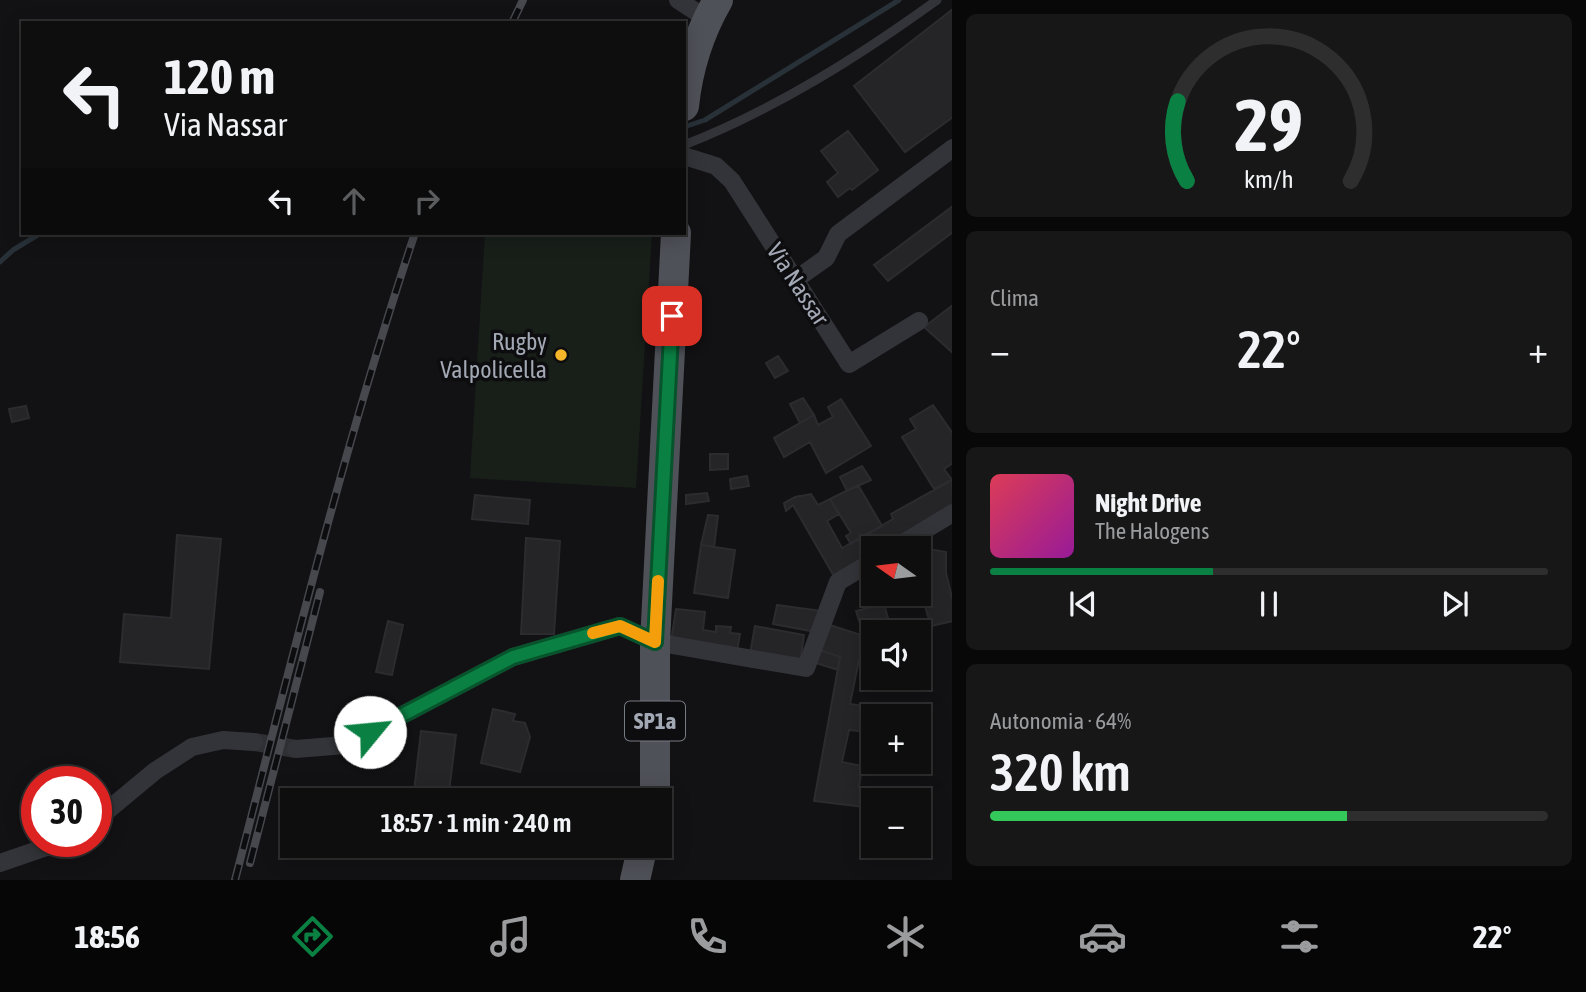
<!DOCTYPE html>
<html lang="it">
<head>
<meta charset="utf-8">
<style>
	body { margin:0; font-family:"Asap Condensed",sans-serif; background:#171718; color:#f1f3f6; height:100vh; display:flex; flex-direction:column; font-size:26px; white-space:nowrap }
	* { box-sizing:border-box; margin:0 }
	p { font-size:23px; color:#9b9c9e }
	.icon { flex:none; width:38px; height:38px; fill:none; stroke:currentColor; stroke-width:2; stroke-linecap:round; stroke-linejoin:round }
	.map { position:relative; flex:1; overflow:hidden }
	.panel { display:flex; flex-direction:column; gap:14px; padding:14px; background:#080808; width:634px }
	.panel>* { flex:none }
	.top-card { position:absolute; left:21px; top:21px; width:665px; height:214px; border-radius:0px; box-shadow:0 4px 18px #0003,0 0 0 2px #2e2e2f; background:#0e0e0f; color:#f1f3f6; overflow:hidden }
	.needle { width:46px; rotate:284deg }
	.buttons { position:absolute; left:861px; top:536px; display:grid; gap:14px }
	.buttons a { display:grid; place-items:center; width:70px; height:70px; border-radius:0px; background:#0e0e0f; box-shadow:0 4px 18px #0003,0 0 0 2px #2e2e2f; font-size:35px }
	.speed { position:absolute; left:21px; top:766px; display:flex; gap:14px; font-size:35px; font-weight:700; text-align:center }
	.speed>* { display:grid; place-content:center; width:91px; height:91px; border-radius:50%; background:#0e0e0f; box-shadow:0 4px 18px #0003,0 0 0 2px #2e2e2f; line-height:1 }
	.speed .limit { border:10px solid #d22; background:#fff; color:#111 }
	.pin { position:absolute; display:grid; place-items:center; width:60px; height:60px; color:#fff; margin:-30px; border-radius:14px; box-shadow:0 4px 10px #0006 }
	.me { position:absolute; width:77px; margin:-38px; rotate:62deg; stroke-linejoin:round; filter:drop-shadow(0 0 5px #0008) }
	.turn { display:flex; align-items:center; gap:24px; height:147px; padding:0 28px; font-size:32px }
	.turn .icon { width:91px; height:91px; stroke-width:2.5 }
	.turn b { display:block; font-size:49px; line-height:60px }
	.lanes { display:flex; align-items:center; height:66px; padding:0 28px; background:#0003; justify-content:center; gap:35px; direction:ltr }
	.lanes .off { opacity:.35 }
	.big { font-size:52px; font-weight:600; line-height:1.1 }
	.panel .card { flex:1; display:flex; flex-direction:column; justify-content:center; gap:10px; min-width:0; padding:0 24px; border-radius:10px; background:#171718 }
	.panel .dial { align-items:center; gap:0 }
	.dial svg { height:182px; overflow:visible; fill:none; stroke:#2e2e2f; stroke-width:7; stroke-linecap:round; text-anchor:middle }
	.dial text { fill:#f1f3f6; stroke:none }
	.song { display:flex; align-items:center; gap:21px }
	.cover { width:84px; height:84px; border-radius:10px; background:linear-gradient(135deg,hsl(350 70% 55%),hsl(300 70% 35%)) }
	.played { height:7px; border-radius:4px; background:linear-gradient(90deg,#0b8043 40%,#2e2e2f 40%) }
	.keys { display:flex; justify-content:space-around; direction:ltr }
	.heat { display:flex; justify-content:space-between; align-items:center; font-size:38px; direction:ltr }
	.charge { height:10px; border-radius:5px; background:linear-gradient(90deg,#34c759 64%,#2e2e2f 0) }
	.trip { position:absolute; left:280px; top:788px; width:392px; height:70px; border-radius:0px; background:#0e0e0f; box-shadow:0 4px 18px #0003,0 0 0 2px #2e2e2f; font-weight:600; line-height:70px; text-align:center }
	.tab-bar { display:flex; height:112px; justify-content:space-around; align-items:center; background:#060606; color:#9b9c9e }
	.tab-bar .icon { width:49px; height:49px }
	.tab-bar .active { color:#0b8043 }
	.tab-bar b { font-size:32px; color:#f1f3f6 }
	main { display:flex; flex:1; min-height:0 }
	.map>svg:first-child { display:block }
	.green { fill:#181f19 }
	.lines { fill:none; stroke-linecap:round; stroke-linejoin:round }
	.stream { stroke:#283138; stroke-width:5 }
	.building { fill:#252528; stroke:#2c2c30; stroke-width:2 }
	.street-tunnel { stroke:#2f3034; stroke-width:18; stroke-dasharray:18 9; stroke-linecap:butt }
	.lane { stroke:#333439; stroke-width:9 }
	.street { stroke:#333439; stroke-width:18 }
	.primary { stroke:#4f5158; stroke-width:30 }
	.rail-casing { stroke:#46484e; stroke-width:8 }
	.rail { stroke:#0d0d0f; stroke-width:5; stroke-dasharray:16; stroke-linecap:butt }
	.route-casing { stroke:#07532c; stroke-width:18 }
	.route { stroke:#0b8043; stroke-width:12 }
	.slow { stroke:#f59e0b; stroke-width:12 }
	.poi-dot { fill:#f5b629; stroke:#0d0d0f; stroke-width:2.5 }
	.labels { text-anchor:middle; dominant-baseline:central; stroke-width:7; stroke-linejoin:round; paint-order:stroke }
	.shield { fill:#0d0d0f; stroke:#767a83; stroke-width:2 }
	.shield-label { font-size:23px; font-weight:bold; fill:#a3a8b5 }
	.street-label { font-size:24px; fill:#a3a8b5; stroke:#0d0d0f }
	.poi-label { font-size:24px; fill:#a3a8b5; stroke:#0d0d0f; text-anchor:end }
</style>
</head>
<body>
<main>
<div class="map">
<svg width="953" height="880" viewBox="0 0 953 880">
	<rect width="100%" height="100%" fill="#121214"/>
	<path class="green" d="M485,233H652L636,488L470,478Z"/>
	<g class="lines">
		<path class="stream" d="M684,127L705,120L899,0
			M0,262L13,250L41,233"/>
	</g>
	<path class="building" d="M953,9V117L905,152L854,86Z
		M848,131L878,170L852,190L850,188L838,197L827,182L838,173L821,151Z
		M953,206V232L888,281L874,265Z
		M953,305V353L924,327Z
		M778,356L788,371L775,378L766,363Z
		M803,398L814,415L800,423L790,404Z
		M841,399L871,446L826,473L810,442L784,457L774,438L814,415L818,425L833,417L828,407Z
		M933,405L953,434V463L944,469L952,480L934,489L902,437L916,429L910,419Z
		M26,406L29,418L12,422L9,409Z
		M710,454H728V469L710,470Z
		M862,466L871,480L847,491L840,477Z
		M747,476L749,486L731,489L730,479Z
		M952,480L953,505L883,548H873V554L835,578L793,505L786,511L784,503L795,497L811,494L818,505L830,499L839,514L827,521L842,548L893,519L891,514Z
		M858,485L882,526L851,544L846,536L851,533L830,499Z
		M707,493L709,501L686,504V495Z
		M475,495L530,500L528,524L472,519Z
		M708,515L718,516L714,547L701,545Z
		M177,535L221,539L209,669L120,662L124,614L171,618Z
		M526,538L560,541L554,634H521Z
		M701,545L735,550L728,598L694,593Z
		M917,547L946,552V573L953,602V621L931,626L919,586V548H915Z
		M884,604L892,632H873V659L859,660L850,704L871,707L869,732L849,730L842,762L862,766L859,788L914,797L915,800H873V808L814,801L840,657L820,650L830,625L864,636L856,611Z
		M777,605L822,611L816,632L773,624Z
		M676,609L705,612L703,630L716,632V626L731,627L730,633L740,634L737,651L671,641Z
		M913,619L916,632H892L890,626Z
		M388,621L403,625L392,675L376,672Z
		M755,626L804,635L800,663L750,654Z
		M820,650L840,657L838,670L816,663Z
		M493,709L515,714L513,721L525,723L530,737L520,772L481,763Z
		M421,731L456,735L448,800H413Z
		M518,794V800H477V795Z
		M477,845H500V849H477Z"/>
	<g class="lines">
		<path class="street-tunnel" d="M254,742L296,749"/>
		<path class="lane" d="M684,145C776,109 858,57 937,0"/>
		<path class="street" d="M678,0L707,19
			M684,156L716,166L732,181L849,364L919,321
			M795,280L826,258L838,234L953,148
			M895,548L953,513
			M296,749L345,745L513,657L620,626L655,642L806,668L838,582L873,561
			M96,820L155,771L192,747L223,740L254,742
			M0,863L61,842"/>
		<path class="primary" d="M684,106C688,68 699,33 718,0
			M653,800L655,791V642L676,233
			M635,880L643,845"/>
		<g class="rail-casing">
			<path id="rail" d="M512,23L523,0
				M250,863L320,592
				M235,880C291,663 344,445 415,233"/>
		</g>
		<use href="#rail" class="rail"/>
	</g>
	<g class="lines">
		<g class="route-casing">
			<path id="route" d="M370,732L513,657L620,626L655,642L672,316"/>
		</g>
		<use href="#route" class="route"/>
		<path class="slow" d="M593,633L620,626L655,642L658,581"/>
	</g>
	<circle class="poi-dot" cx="561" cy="355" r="7"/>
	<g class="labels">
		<rect class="shield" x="625" y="701.5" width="60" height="39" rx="5"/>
		<g class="shield-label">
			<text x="655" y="721">SP1a</text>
		</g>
		<g class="street-label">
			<text transform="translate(798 284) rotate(57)">Via Nassar</text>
		</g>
		<g class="poi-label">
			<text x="547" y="341">Rugby<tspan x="547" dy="28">Valpolicella</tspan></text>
		</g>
	</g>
</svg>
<div class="buttons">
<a><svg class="needle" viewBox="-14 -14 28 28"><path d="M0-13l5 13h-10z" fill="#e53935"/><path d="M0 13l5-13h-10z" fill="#9b9c9e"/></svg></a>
<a><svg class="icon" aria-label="sound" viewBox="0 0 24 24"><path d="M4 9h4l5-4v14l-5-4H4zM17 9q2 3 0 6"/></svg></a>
<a>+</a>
<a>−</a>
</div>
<div class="speed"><div class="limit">30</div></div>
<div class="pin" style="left:672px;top:316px;background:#d93025"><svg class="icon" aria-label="arrive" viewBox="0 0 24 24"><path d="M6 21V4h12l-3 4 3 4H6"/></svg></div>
<svg class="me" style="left:370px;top:732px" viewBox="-20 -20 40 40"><circle r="19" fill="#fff"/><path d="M0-13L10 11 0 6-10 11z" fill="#0b8043"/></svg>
<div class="trip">18:57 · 1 min · 240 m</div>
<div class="top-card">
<div class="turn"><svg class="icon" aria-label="left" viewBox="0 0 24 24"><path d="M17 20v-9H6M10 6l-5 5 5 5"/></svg><div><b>120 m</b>Via Nassar</div></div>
<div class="lanes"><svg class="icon" aria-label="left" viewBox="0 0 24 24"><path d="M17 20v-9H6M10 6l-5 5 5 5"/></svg><svg class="icon off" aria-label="ahead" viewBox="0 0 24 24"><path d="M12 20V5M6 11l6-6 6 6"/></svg><svg class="icon off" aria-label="right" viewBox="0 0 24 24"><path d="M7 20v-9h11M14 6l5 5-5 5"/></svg></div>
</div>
</div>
<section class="panel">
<div class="card dial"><svg viewBox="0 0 100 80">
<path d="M14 69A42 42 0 1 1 86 69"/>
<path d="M14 69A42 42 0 0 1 10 34" stroke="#0b8043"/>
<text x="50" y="56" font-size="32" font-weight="700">29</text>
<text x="50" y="72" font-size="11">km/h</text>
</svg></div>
<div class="card"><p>Clima</p>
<div class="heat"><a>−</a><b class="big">22°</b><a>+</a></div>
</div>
<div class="card">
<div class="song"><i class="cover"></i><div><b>Night Drive</b><p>The Halogens</p></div></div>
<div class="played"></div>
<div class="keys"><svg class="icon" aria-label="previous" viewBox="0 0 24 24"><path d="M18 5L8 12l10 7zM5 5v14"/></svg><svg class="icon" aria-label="pause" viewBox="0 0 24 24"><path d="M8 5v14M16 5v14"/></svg><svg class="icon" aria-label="next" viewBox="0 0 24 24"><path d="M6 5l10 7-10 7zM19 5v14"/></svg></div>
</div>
<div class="card"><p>Autonomia · 64%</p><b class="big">320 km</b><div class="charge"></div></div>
</section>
</main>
<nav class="tab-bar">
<b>18:56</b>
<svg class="icon active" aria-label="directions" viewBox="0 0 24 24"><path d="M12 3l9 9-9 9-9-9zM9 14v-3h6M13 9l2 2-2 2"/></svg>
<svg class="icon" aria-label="music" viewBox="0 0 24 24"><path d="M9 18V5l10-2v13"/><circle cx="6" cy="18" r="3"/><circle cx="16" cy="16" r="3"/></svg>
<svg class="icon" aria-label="phone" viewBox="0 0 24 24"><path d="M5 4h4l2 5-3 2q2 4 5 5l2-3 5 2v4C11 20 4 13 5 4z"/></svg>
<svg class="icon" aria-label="climate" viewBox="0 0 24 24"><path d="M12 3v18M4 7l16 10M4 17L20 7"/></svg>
<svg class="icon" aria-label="car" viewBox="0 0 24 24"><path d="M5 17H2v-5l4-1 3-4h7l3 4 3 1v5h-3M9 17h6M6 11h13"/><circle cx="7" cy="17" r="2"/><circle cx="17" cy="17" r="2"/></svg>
<svg class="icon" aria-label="filters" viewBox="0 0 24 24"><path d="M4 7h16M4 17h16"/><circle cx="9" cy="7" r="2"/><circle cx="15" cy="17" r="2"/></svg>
<b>22°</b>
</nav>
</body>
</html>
